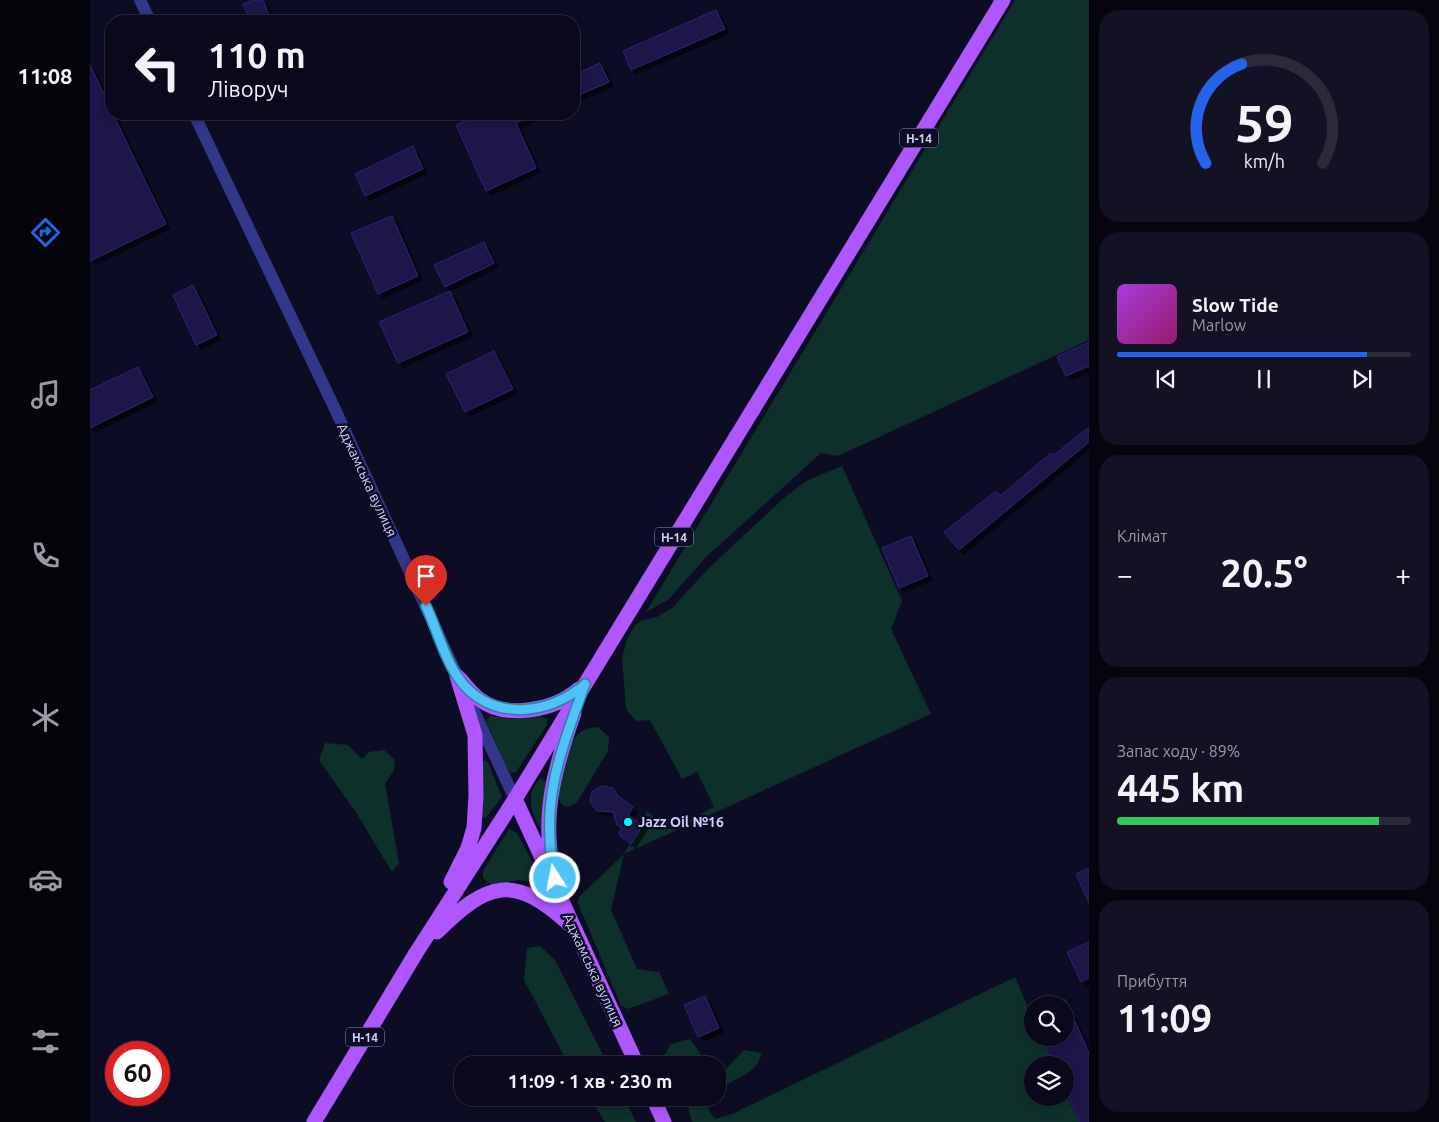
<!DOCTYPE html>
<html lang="uk">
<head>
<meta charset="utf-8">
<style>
	body { margin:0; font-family:Ubuntu,sans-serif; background:#131225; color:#f1f3f6; height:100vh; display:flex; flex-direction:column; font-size:19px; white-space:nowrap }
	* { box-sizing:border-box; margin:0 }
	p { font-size:16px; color:#999aa3 }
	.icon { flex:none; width:28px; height:28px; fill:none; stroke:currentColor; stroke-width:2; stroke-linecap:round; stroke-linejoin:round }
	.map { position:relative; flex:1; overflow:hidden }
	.panel { display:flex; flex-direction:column; gap:10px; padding:10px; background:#06050f; width:350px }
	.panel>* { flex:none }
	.hud { position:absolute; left:15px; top:15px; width:475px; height:105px; border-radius:20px; box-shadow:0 2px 8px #0003,0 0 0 1px #2a2a3b; background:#0a091c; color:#f1f3f6; overflow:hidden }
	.buttons { position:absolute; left:934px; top:996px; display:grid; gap:10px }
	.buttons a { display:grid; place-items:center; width:50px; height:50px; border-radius:50%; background:#0a091c; box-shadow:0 2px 8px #0003,0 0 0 1px #2a2a3b; font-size:25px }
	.speed { position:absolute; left:15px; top:1041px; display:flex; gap:10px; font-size:25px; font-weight:700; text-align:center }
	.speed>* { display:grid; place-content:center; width:65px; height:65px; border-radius:50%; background:#0a091c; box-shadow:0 2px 8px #0003,0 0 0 1px #2a2a3b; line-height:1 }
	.speed .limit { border:8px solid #d22; background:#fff; color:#111 }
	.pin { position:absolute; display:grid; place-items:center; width:42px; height:42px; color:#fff; margin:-51px -21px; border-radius:50% 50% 50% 0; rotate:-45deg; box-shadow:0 0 5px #0007 }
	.pin .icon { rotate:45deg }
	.me { position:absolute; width:55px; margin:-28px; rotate:349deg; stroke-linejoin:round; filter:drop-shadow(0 0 4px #0008) }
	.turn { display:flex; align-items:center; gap:18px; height:105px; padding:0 20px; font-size:22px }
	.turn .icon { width:65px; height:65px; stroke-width:2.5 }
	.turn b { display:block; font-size:35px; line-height:42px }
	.big { font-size:38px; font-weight:600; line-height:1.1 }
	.panel .tile { flex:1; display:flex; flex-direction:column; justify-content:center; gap:8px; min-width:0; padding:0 18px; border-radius:20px; background:#131225 }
	.panel .dial { align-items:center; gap:0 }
	.dial svg { height:130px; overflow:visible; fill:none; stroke:#2a2a3b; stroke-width:7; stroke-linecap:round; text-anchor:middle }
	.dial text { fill:#f1f3f6; stroke:none }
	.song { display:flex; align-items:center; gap:15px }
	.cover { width:60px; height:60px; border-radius:8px; background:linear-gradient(135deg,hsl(280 70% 55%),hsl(320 70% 35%)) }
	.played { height:5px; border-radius:2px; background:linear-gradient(90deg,#2563eb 85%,#2a2a3b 85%) }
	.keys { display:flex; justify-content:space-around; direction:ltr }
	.heat { display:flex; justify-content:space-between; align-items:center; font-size:28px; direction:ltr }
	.charge { height:8px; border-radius:4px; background:linear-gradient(90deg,#34c759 89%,#2a2a3b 0) }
	.trip { position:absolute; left:364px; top:1056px; width:272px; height:50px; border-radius:20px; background:#0a091c; box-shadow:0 2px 8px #0003,0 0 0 1px #2a2a3b; font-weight:600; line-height:50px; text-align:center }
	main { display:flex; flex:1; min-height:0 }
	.dock { display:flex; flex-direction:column; width:90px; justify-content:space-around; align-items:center; background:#04040b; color:#999aa3 }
	.dock .icon { width:35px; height:35px }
	.dock .current { color:#2563eb }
	.dock b { font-size:22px; color:#f1f3f6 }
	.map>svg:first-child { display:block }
	.green { fill:#0e302b }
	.building { fill:#1b1648; stroke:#2d2577; filter:url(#shadow) }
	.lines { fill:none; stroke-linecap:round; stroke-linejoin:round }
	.minor { stroke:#323789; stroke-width:12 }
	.major { stroke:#ae57ff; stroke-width:15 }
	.route-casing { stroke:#337fa1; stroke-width:12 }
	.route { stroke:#4fc3f7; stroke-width:9 }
	.poi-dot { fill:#00fbf9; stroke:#0d0c25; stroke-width:2 }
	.labels { text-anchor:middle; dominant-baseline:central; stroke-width:5; stroke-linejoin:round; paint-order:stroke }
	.shield { fill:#0d0c25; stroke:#9695be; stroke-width:1 }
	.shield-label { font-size:12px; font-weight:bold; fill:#d0d0ff }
	.street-label { font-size:14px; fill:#d0d0ff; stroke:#0d0c25 }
	.poi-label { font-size:14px; font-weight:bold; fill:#d0d0ff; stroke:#0d0c25; text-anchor:start }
</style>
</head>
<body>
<main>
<nav class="dock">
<b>11:08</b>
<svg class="icon current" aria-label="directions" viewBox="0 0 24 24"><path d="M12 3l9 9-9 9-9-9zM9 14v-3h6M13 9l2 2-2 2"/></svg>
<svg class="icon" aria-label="music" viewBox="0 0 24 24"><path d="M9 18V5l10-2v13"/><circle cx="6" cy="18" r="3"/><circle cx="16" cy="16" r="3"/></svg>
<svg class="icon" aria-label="phone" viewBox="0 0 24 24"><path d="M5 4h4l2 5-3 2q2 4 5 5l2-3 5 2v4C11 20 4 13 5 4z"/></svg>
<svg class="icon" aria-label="climate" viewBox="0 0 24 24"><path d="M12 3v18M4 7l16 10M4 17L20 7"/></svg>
<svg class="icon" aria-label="car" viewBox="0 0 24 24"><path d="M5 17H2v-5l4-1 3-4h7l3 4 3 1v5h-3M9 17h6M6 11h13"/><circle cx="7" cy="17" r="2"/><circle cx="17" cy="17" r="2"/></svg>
<svg class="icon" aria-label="filters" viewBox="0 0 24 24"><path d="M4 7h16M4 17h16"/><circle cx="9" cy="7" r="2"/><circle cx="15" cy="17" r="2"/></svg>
</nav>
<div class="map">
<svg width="999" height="1122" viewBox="0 0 999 1122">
	<defs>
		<filter id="shadow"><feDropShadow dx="4.5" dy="4.5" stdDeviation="0" flood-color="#0009"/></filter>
	</defs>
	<rect width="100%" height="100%" fill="#0d0c25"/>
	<path class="green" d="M925,0H999V340L748,456L731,453L615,558L578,600L556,612Z
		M752,466L812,601L801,629L841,714L534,854L521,910L547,969L569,972L579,994L538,1009L531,1006L488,903L489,897L534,854L557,811L580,829L624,807L607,772L592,779L560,720L546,721L536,709L532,658L537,639L545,625L553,620L567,617L582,608L619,568L695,497L718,480Z
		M400,716L423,719L450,716L457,719V725L426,772L421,773L417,768L396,721Z
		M508,727L519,737L518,751L487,802C482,808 472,809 469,799C466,788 478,744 486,736C492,730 500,727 508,727Z
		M235,743L258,745L272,759L279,752L294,750L305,760L304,770L295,784L309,863L302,872L267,814L229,760Z
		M395,760L398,762L412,797L395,819L392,817V762Z
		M451,778L456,782L451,829C440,813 435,792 451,778Z
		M419,829L427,833L450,876L448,883L429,880L401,885L393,878V871Z
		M450,946L465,960L518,1065H479L434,980L437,948Z
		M925,977L942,1017V1038H952L964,1065H942V1098H975V1091L989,1122H602L598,1107L591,1098H621L618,1109L625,1119L642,1114Z
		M600,1039L612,1056L615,1065H572L573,1058L581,1044Z
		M654,1050L672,1053C666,1076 645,1076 628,1091V1075L632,1073Z
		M500,1098H534L546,1122H515Z"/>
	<path class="building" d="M163,0H173L181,21H160L153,4Z
		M626,10L635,29L541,70L533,51Z
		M510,63L519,82L484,97V75Z
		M0,65L21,109V114H23L76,224L0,261Z
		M392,114H448L426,123L446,168L396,191L366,125Z
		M323,146L333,169L275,196L265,174Z
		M302,216L328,276L288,294L261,233Z
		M394,242L404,263L355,287L344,265Z
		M103,285L127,335L106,345L83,295Z
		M360,291L378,332L308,363L289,322Z
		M999,342V366L976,376L967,357Z
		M404,351L423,389L375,412L356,374Z
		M48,367L63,397L0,428V390Z
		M999,427V442L869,550L854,532L906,491L910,496L961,453L964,455Z
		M821,536L838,576L809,588L792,548Z
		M512,786L523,788L528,796L543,807L538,815L553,825L541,844L531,837L529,833L532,828L527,825L523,812L507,811L500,802L502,792Z
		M999,868V903L986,874Z
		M999,942V978L991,982L977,952Z
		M615,996L629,1028L608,1037L594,1005Z
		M975,999L999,1053V1122H990L975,1087V1065H965L953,1038H975Z"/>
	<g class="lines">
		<path class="minor" d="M50,0L60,21
			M104,114L245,409L371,684
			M382,707L425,799"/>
		<path class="major" d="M370,679C376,686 382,694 389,699C416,720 465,710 489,689
			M425,799L547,1065
			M463,869C451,814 466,764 484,713
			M361,882L378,848L384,828L386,796L385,735L367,676
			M347,932C397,882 424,873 479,924
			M563,1098L574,1122
			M224,1122L326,953L425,799L913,0"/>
	</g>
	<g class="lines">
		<g class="route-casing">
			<path id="route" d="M336,606C346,627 354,657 367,676C397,722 458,717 495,684C470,753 449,803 465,878"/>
		</g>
		<use href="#route" class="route"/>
	</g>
	<circle class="poi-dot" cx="538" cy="822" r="5"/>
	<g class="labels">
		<g class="shield">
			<rect x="810" y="128.5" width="38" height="19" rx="4"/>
			<rect x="565" y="527.5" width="38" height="19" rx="4"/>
			<rect x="256" y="1027.5" width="38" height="19" rx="4"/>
		</g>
		<g class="shield-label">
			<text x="829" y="138">Н-14</text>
			<text x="584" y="537">Н-14</text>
			<text x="275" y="1037">Н-14</text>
		</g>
		<g class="street-label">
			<text transform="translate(277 480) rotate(65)">Аджамська вулиця</text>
			<text transform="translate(503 970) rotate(65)">Аджамська вулиця</text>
		</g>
		<g class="poi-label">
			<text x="548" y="822">Jazz Oil №16</text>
		</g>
	</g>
</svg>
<div class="buttons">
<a><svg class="icon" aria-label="search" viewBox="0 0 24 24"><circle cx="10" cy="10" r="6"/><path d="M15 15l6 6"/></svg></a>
<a><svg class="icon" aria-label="layers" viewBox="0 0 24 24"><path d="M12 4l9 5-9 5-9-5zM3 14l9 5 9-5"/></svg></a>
</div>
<div class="speed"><div class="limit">60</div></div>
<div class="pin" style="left:336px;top:606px;background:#d93025"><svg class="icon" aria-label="arrive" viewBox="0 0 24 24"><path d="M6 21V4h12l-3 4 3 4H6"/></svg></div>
<svg class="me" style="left:465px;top:878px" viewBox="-20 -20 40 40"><circle r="17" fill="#4fc3f7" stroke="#fff" stroke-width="3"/><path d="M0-11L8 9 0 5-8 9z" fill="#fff"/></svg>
<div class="trip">11:09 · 1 хв · 230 m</div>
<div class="hud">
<div class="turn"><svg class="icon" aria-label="left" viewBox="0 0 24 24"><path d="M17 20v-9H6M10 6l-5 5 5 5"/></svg><div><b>110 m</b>Ліворуч</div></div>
</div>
</div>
<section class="panel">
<div class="tile dial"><svg viewBox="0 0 100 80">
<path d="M14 69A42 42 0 1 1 86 69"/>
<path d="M14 69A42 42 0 0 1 36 8" stroke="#2563eb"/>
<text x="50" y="56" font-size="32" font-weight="700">59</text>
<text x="50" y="72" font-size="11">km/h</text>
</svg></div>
<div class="tile">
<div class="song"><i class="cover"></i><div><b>Slow Tide</b><p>Marlow</p></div></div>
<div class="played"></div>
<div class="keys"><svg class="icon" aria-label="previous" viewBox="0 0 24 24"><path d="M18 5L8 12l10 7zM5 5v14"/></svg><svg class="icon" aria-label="pause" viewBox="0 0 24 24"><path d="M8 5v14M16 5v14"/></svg><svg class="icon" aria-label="next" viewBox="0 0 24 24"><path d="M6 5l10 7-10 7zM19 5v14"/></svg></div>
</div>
<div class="tile"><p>Клімат</p>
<div class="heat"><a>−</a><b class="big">20.5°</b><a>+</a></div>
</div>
<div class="tile"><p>Запас ходу · 89%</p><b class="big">445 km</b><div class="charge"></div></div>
<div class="tile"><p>Прибуття</p><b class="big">11:09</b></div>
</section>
</main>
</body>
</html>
